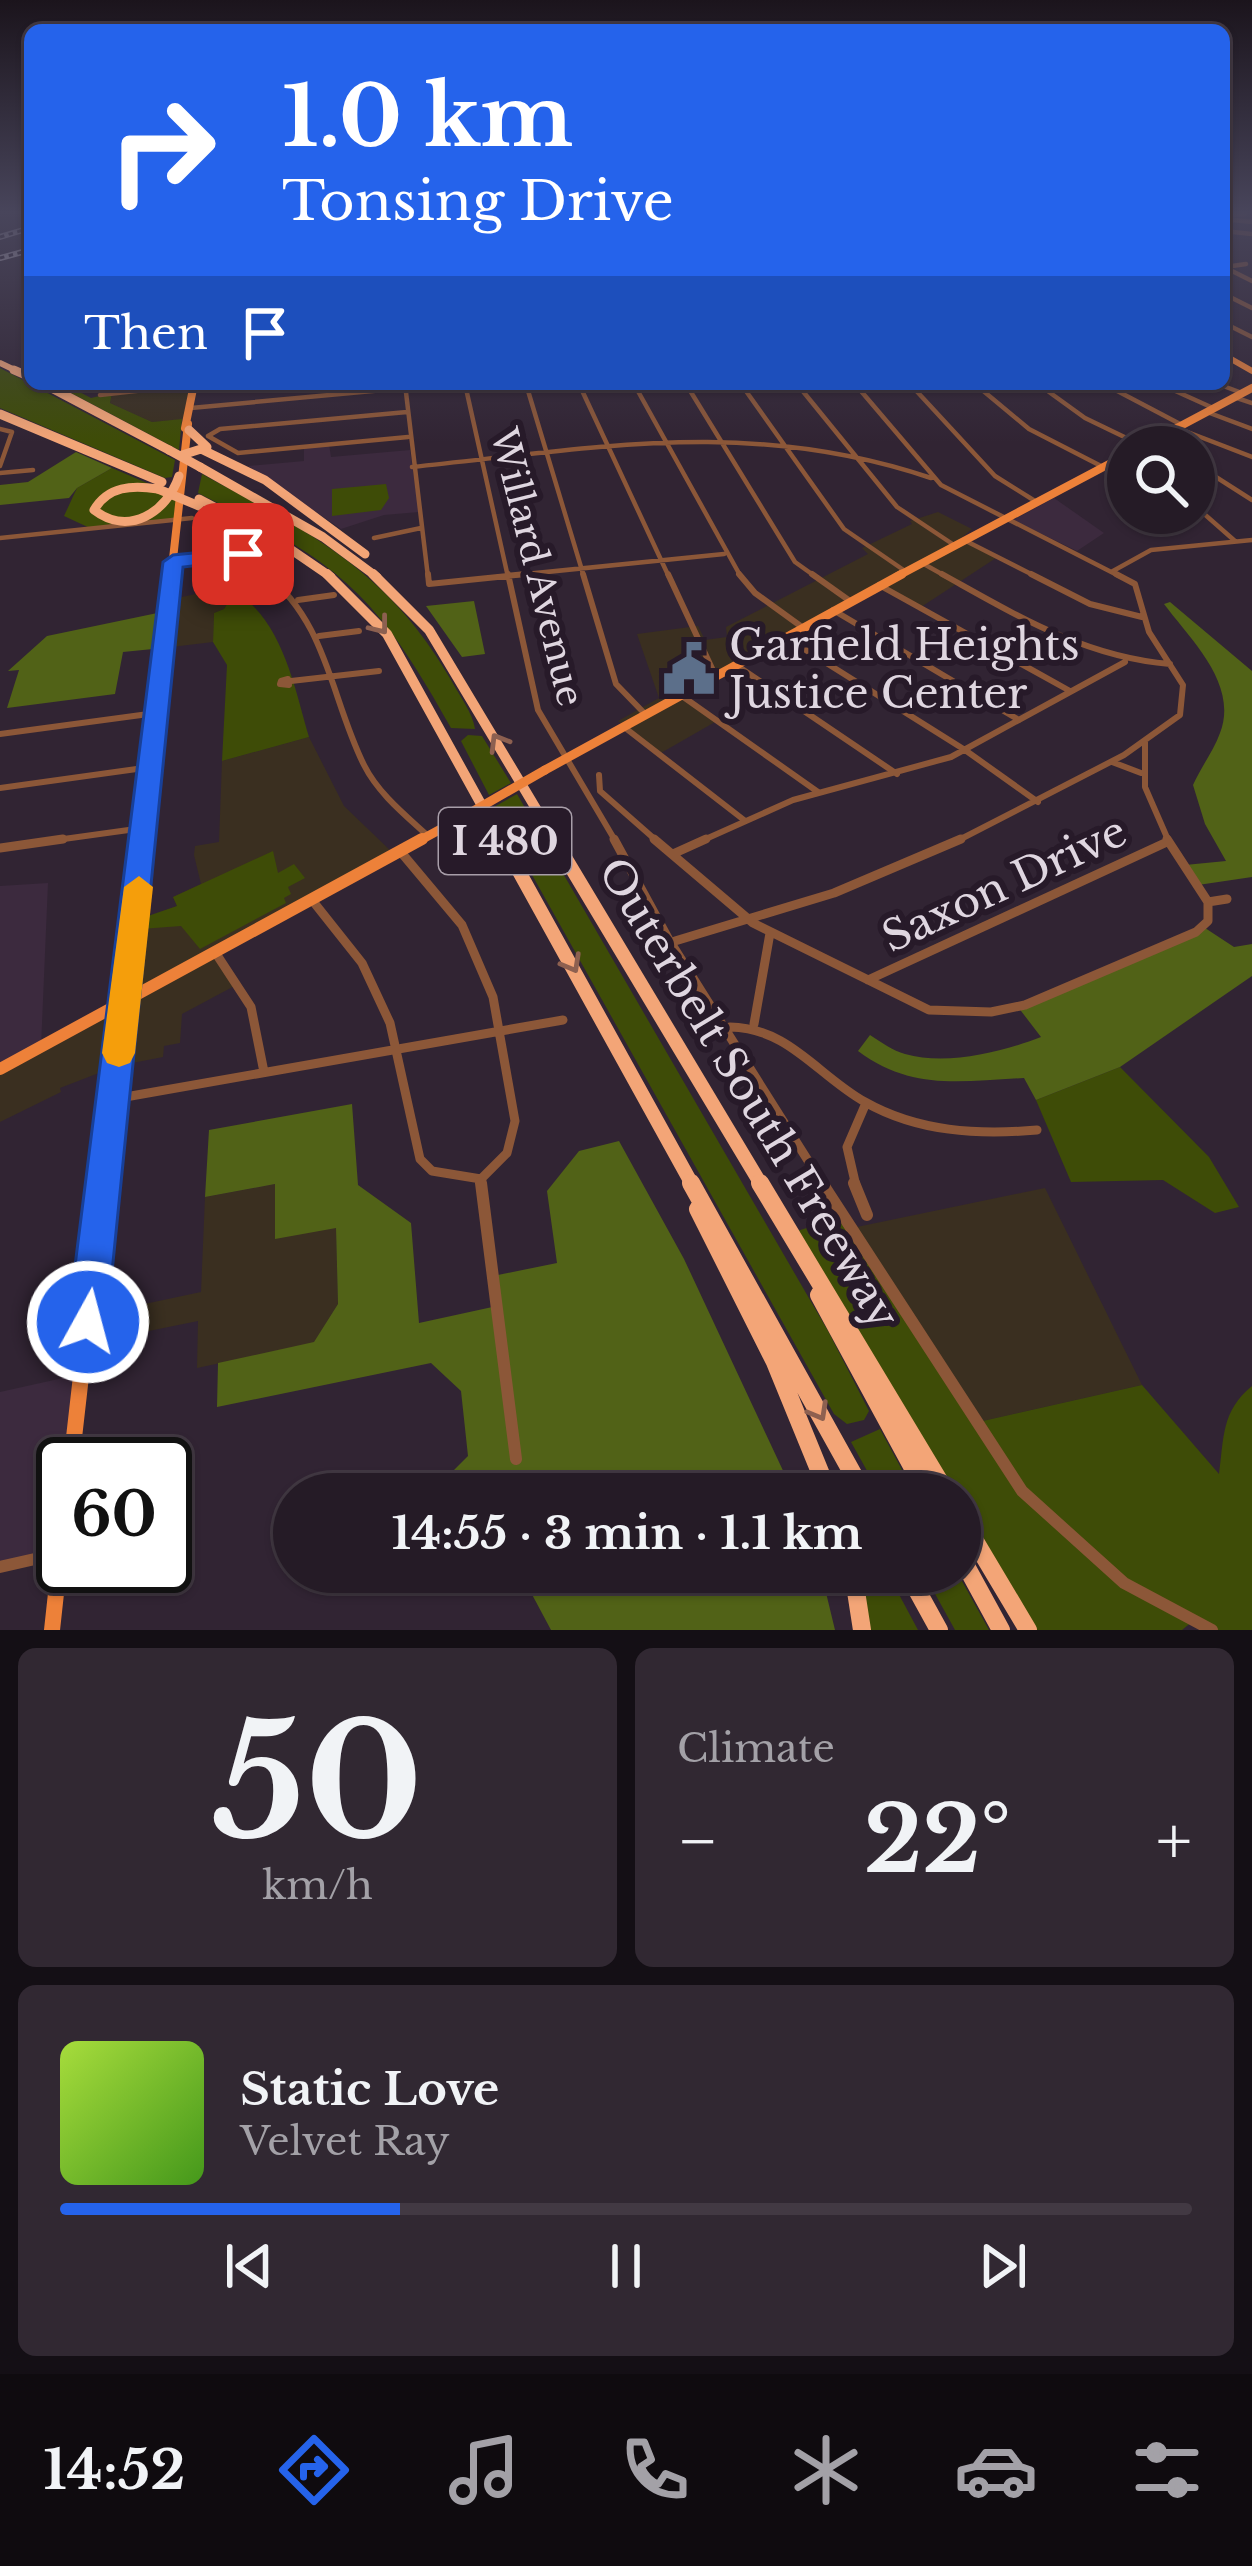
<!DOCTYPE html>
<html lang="en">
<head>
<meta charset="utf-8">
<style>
	body { margin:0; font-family:"Libre Baskerville",serif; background:#312832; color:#f1f3f6; height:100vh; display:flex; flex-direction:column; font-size:45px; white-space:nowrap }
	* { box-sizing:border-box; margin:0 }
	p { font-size:39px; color:#a3a1a7 }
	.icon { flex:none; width:66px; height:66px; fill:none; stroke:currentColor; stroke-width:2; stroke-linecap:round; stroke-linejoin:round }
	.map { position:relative; height:1630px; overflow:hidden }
	.side { display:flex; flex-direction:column; gap:18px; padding:18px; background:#140f15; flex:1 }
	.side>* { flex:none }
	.hud { position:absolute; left:24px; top:24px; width:1206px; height:366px; border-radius:18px; box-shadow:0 3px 9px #0004,0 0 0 3px #423943; background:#2563eb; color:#fff; overflow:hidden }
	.fabs { position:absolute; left:1107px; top:426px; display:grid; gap:24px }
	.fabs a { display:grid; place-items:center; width:108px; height:108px; border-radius:50%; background:#251b26; box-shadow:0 3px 9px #0004,0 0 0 3px #423943; font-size:60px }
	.speed { position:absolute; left:36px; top:1437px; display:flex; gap:24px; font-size:60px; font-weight:700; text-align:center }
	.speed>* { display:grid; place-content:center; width:156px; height:156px; border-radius:50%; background:#251b26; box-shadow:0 3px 9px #0004,0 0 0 3px #423943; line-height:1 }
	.speed .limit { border:6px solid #111; border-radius:18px; background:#fff; color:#111 }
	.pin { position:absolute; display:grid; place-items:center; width:102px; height:102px; color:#fff; margin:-51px; border-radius:24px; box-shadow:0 6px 18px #0006 }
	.me { position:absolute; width:132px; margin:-66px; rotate:7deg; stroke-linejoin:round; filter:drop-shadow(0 0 9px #0008) }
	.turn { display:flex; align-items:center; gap:42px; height:252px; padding:0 60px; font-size:54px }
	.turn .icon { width:156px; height:156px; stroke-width:2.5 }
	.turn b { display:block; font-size:84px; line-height:102px }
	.then { display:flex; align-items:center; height:114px; padding:0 60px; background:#0003; gap:24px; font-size:45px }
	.big { font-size:90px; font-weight:800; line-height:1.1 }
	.side .tile { flex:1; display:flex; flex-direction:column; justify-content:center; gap:18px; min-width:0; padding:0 42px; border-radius:18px; background:#312832 }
	.side .dial { align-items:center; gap:0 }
	.dial b { font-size:156px; line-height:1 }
	.song { display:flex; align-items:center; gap:36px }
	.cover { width:144px; height:144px; border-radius:18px; background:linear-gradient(135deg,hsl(80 70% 55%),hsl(100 70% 35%)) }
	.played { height:12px; border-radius:6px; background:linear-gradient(90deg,#2563eb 30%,#423943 30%) }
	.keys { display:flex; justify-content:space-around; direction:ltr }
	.heat { display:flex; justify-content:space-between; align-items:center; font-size:66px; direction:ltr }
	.side .tiles { flex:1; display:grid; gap:18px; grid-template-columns:1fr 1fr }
	.tile:last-child { grid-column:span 2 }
	.trip { position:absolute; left:273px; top:1473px; width:708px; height:120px; border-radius:60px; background:#251b26; box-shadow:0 3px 9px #0004,0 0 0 3px #423943; font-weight:800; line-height:120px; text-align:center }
	.dock { display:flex; height:192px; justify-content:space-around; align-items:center; background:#0f0b0f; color:#a3a1a7 }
	.dock .icon { width:84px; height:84px }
	.dock .selected { color:#2563eb }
	.dock b { font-size:54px; color:#f1f3f6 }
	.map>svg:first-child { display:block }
	.commercial { fill:#3a2f20 }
	.built { fill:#3c2a3e }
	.green { fill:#3e4c07 }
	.forest { fill:#516217 }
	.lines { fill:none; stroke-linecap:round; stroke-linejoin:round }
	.minor-far3 { stroke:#8c5738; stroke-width:4.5 }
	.minor-far2 { stroke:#8c5738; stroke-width:6 }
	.minor-far1 { stroke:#8c5738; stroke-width:9 }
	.minor { stroke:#8c5738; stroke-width:12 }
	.major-far4 { stroke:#ed8139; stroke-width:6 }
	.major-far3 { stroke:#ed8139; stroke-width:8 }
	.major-far2 { stroke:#ed8139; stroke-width:9 }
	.major-far1 { stroke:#ed8139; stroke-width:12 }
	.major { stroke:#ed8139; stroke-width:16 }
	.highway-far4 { stroke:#f3a577; stroke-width:6 }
	.highway-far3 { stroke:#f3a577; stroke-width:9 }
	.highway-far2 { stroke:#f3a577; stroke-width:10 }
	.highway-far1 { stroke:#f3a577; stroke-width:14 }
	.highway { stroke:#f3a577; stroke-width:18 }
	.rail-casing { stroke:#cdc3ce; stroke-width:6 }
	.rail { stroke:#271a29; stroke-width:3; stroke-dasharray:4.5; stroke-linecap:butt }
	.major-bridge { stroke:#ed8139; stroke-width:9 }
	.highway-bridge { stroke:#f3a577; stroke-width:9 }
	.oneway { stroke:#8d6050 }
	.route { fill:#2563eb; stroke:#184099; stroke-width:3 }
	.slow { fill:#f59e0b }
	.labels { text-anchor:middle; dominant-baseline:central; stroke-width:12; stroke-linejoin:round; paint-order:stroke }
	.far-street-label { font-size:36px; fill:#dfd6e0; stroke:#271a29 }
	.shield { fill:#271a29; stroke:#a89ea9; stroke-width:3 }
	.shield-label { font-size:39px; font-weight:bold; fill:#dfd6e0 }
	.poi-label { font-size:42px; fill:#dfd6e0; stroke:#271a29; text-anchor:start }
	.street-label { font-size:42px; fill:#dfd6e0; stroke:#271a29 }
</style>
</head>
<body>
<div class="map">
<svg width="1252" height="1630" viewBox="0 0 1252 1630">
	<rect width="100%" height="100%" fill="#312433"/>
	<path class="commercial" d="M194,385L189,419L152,422L110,403L112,393Z
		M938,512L972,529L960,539L996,558L918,609L878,588L682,699L715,722L661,753L618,721L659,698L637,634L698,626L705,640L727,637L726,627L868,554L862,548L912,524L910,521Z
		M226,587L235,591L224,609L214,613L213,642L163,648L169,600Z
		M309,737L344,806L394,854L216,952L240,983L182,1014L180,1043L164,1046L163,1057L117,1066L60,1088L61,1092L0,1122V1069L124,1002L135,922L177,906L173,897L201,884L194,855L195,846L219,842L222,761Z
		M275,1184L336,1227L338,1304L314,1343L197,1368L198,1321L85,1344L88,1316L201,1292L205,1197Z
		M1045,1188L1142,1385L974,1423L852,1228Z"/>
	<path class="built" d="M329,444L331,457L410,450L419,512L384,515L341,529L248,466L304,461V447Z
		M1054,498L1104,533L1077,551L1013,520Z
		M48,883L41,1047L0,1069V886Z
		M81,1374L63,1464L60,1554L0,1567V1392Z"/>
	<path class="green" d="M0,368L175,460L172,477L165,478L0,408Z
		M54,384H64L91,398L112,393L110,403L152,422L182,419L179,450Z
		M112,468L182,498L178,520L92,529L64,516L77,488Z
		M202,474C310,533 387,569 451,680C459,695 473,713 475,729L451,728C375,591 338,562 198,493Z
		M386,484L389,498L381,510L332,516V489Z
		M235,591C283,622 294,686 309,737L222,761L227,665L213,642L214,613L224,609Z
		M468,735L482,736L511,783L489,795L461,741Z
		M517,794L828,1331L869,1411L864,1420L847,1424L834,1414L494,807Z
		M273,851L278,873L294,864L305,878L288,887L291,894L284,898L286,903L200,949L181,926L141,929L142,918L177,906L173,897Z
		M1120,1067L1209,1157L1239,1207L1215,1213L1163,1180L1071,1182L1036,1100Z
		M844,1216L974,1423L1142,1385L1219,1474C1224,1439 1221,1411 1252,1386V1630H1212L1193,1621L1182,1630H1032L960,1516V1494H947L791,1233Z
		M880,1429L915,1494H880L851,1442Z
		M860,1572H887L918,1630H868Z
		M923,1572H957L989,1630H955Z"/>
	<path class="forest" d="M76,452L112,468L77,488L69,498L0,505V485L28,482Z
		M474,601L485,654L462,657L426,606Z
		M1170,602L1252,671V877L1198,885L1185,865L1226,861L1205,824L1193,785C1201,767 1214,750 1220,733C1239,684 1190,639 1164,604Z
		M167,611L163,648L123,652L115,694L7,708L19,670L8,671L47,636Z
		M1202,926L1234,947L1252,944V976L1120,1067L1036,1100L1024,1078C960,1081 912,1091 858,1051L870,1035C881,1042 893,1051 905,1054C947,1066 1002,1052 1041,1037L1018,1007Z
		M352,1104L358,1185L411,1223L419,1323L497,1306L493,1276L557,1263L547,1191L579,1151L619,1141L684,1259L794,1494H412L436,1488L468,1456L461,1391L431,1363L217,1407L218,1363L314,1342L338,1304L336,1228L275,1239V1184L205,1197L209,1130Z
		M520,1572H821L835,1630H551Z"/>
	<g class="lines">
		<path class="minor-far3" d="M1224,215L1245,214
			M1224,219L1252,222
			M1224,231L1252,234
			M1224,267L1252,281
			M1225,267L1246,264
			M1224,294L1252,308
			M1224,323L1252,337
			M405,384L428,577
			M465,384L508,577
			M526,384L584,577
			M579,384L669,577
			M634,384L741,577
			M686,384L795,562L816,577
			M741,384L844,529L905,571
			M797,384L897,507L954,545
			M855,384L941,485L1121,577
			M910,384L995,476L1035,501
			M975,384L1029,429L1103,467
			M1038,384L1085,418L1143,446
			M1104,384L1182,425
			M1160,384L1213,408
			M1218,384L1242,393
			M100,395L198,384
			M1234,397L1252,403
			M191,408L405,388
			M407,412L220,429L208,436L238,453L408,437
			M1207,412L1252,429
			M1177,428L1252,457
			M0,429L12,432L0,466
			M1194,463L1252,500
			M412,467C596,448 750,417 931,478
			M0,473L33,470
			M1194,505L1235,541
			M0,538L192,518
			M374,538L421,528
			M964,540L1037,577
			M224,557L243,554
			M173,561H225L269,577
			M922,563L947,577
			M1113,571L1151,550L1252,540
			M497,577L724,554"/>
		<path class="minor-far2" d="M265,574C327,621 331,699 364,765C378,793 404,814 427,835
			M428,574L429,584L526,574
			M508,574L538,710L616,842
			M583,574L616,684L646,715
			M668,574L716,677
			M739,574L755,593L802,627
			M812,574L850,601
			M942,574C1016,615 1084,657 1170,664
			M1031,574L1090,604L1142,617
			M879,585L1070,691
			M298,600L334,595
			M833,610L1019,720
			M319,636L359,631
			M785,637L965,750L1038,802
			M736,665L897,774
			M288,679L289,685L280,684L281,681Z
			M291,681L379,671
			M682,696L818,792
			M624,727L744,820
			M0,734L156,713
			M1145,742V787L1169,842
			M1112,762L1141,773
			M599,775L600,791L658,842
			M0,788L151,767
			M42,842L143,828
			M699,842L793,800L951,757L1125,662
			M955,842L1124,755L1180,715L1183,685L1149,632L1135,584L1116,574"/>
		<path class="minor-far1" d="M614,839L669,940L824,1186
			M654,839L753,923L929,1010L991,1012L1025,1005L1196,932L1208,921V902
			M1167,839L1208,902
			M0,848L63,839
			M400,851L462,925L493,997L515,1121L507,1153L481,1179
			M675,853L706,839
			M312,900L362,963L390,1023L420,1159L432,1171L481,1179
			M1208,902L1227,899
			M675,941L834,893L961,839
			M215,952L251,1007L264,1072
			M868,980L1167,842
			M754,1024L770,933
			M730,1027C789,1028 817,1075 865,1102C918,1132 978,1135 1037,1130
			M114,1099L563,1020
			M481,1179L482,1186
			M856,1186L847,1147L866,1103"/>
		<path class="minor" d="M481,1183L516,1459
			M822,1183L1022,1491L1124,1583L1212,1630
			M854,1183L867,1215
			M0,1567L57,1554"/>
		<path class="major-far4" d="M1224,355L1252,371"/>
		<path class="major-far3" d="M185,428L194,384
			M1141,447L1252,388
			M171,577L188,424
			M896,577L1128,454"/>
		<path class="major-far2" d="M545,770L902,574
			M141,842L171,574
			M417,842L463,817"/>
		<path class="major-far1" d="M0,1069L422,839
			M102,1186L141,839"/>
		<path class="major" d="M71,1464L103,1183
			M52,1630L63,1529"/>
		<path class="highway-far4" d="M0,363L21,373"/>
		<path class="highway-far3" d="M14,370L30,377
			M44,384L169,450
			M0,414L162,482
			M189,430L207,447
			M182,455L201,449L265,480L365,554
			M200,467L323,537L377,577
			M158,489C132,485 108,486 94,510C129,537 167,512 179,476
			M199,499L277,540L331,577"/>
		<path class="highway-far2" d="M327,574L387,634L502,842
			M373,574L429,630L556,842"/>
		<path class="highway-far1" d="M501,839L693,1186
			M554,839L762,1186"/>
		<path class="highway" d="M691,1183L864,1494
			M760,1183L947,1494
			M698,1209L775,1362L829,1494
			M819,1295L927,1494
			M960,1516L1028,1630
			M960,1555L1001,1630
			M853,1572L862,1630
			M907,1572L939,1630"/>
		<g class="rail-casing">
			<path id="rail" d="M0,237L30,228
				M0,258L30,250"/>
		</g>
		<use href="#rail" class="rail"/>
		<path class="major-bridge" d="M463,817L545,770"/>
		<path class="highway-bridge" d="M169,450L200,467
			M158,489L199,506"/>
	</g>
	<defs><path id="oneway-chevron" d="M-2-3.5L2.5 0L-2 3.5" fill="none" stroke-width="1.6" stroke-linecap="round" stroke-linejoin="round" transform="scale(3)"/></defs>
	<g class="oneway">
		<use href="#oneway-chevron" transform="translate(380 626) rotate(52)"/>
		<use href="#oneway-chevron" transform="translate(498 742) rotate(-121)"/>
		<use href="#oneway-chevron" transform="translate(572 964) rotate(61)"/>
		<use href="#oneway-chevron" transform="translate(819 1412) rotate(61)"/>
	</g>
	<linearGradient id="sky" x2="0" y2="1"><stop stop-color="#1b141c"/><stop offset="0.48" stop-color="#48455b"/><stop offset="1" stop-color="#48455b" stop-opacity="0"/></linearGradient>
	<rect width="1252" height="442" fill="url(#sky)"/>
	<path class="route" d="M243,548L251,550V559L183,567L107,1322L102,1336L88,1342L74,1336L68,1322L163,562L173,555Z"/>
	<path class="slow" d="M139,876L153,887L135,1053L130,1063L119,1067L107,1063L102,1053L124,887Z"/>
	<defs>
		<g id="civic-bare" transform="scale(4.14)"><path d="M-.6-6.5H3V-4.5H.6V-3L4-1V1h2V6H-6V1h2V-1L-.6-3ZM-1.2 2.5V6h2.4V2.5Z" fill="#5c6f8a" stroke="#271a29" stroke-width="2.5" paint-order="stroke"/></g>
	</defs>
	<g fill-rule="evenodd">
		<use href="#civic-bare" x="689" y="669"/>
	</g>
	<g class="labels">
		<g class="far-street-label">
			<text transform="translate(537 567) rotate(76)">Willard Avenue</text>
		</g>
		<rect class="shield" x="439" y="808" width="132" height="66" rx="9"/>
		<g class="shield-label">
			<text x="505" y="841">I 480</text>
		</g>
		<g class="poi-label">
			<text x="729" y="645">Garfield Heights<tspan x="729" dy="48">Justice Center</tspan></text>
		</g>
		<g class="street-label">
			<text transform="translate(1004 884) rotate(-25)">Saxon Drive</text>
			<text transform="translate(749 1093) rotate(59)">Outerbelt South Freeway</text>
		</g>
	</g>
</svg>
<div class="fabs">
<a><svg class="icon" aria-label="search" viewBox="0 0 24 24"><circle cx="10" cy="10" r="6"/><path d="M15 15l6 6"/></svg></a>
</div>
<div class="speed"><div class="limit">60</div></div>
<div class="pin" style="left:243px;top:554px;background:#d93025"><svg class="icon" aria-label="arrive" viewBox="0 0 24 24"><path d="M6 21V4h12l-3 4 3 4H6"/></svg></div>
<svg class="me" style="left:88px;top:1322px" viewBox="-20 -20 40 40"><circle r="17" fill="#2563eb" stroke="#fff" stroke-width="3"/><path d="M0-11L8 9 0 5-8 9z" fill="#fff"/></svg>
<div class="trip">14:55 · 3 min · 1.1 km</div>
<div class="hud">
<div class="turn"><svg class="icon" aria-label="right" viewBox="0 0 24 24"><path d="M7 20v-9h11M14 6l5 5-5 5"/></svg><div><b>1.0 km</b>Tonsing Drive</div></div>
<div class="then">Then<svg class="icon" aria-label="arrive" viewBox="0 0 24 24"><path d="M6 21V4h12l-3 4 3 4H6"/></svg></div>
</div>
</div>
<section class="side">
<div class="tiles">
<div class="tile dial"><b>50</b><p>km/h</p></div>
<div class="tile"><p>Climate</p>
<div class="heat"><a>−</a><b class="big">22°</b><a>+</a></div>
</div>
<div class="tile">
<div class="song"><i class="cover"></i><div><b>Static Love</b><p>Velvet Ray</p></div></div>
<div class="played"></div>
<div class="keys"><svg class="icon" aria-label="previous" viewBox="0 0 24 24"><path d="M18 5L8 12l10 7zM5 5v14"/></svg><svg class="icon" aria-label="pause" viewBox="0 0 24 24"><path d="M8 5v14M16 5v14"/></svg><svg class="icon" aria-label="next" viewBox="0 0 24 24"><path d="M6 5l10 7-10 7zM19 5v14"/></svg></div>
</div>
</div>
</section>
<nav class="dock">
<b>14:52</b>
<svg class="icon selected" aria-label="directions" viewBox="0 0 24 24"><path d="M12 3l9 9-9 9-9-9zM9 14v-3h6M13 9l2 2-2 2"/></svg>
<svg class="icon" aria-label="music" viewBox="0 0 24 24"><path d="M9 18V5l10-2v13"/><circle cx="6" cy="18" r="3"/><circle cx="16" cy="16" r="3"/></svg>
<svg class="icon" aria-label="phone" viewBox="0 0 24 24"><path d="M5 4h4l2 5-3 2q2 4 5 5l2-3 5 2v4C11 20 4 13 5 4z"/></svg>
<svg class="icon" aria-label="climate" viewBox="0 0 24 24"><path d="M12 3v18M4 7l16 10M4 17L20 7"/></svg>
<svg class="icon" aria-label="car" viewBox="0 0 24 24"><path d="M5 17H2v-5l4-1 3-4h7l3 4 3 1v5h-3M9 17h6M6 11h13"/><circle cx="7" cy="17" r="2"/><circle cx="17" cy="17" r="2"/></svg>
<svg class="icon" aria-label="filters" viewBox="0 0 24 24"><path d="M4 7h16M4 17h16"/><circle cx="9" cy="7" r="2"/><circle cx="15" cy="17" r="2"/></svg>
</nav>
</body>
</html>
